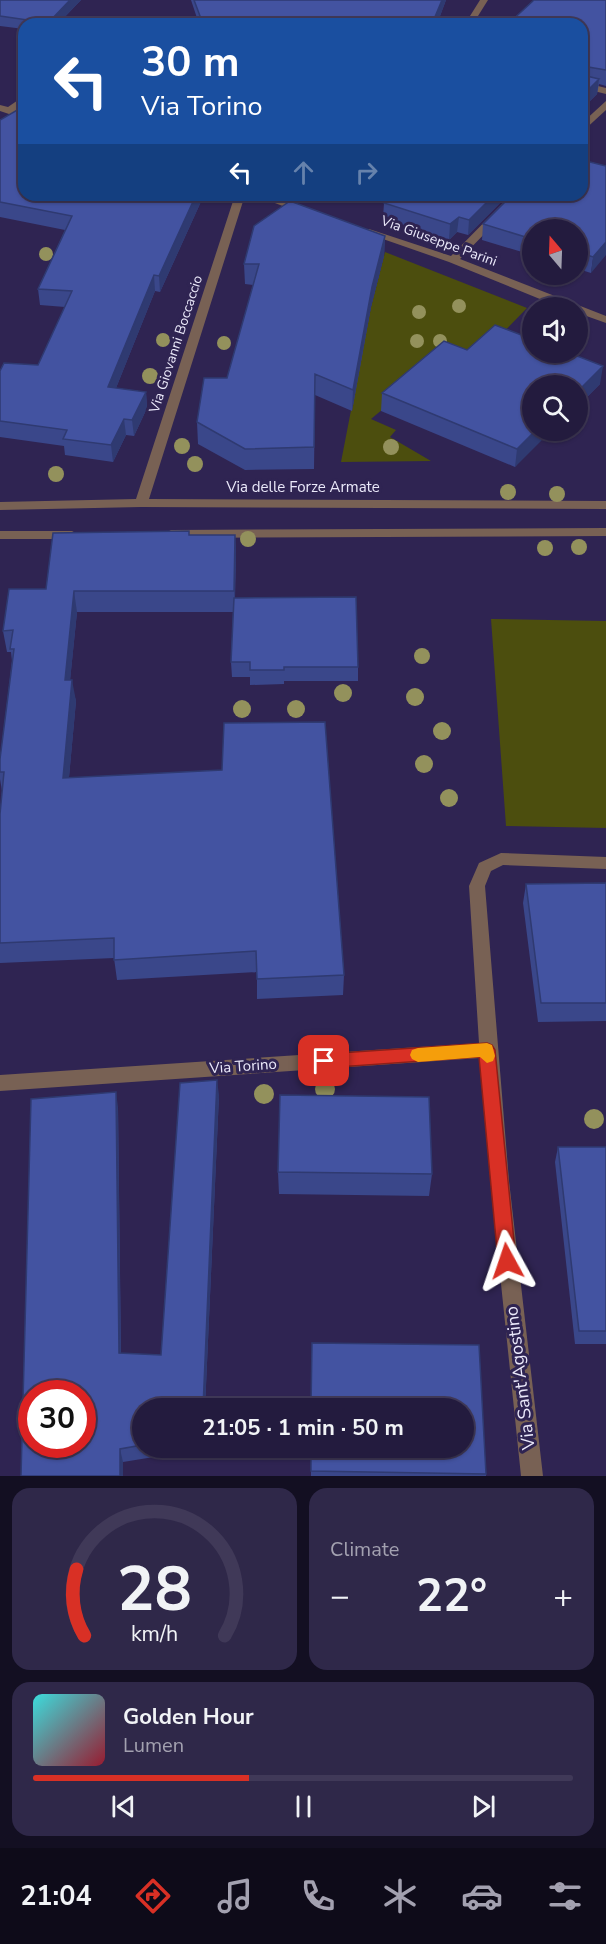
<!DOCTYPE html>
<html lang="en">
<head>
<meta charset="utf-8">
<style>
	body { margin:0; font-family:"Nunito Sans",sans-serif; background:#2f2849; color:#f1f3f6; height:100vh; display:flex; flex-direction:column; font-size:22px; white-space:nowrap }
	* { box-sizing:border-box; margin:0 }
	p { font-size:20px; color:#a3a1b0 }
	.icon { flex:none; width:33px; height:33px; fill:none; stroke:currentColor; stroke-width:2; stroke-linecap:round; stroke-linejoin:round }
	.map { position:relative; height:1476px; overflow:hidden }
	.drawer { display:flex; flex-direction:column; gap:12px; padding:12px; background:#130f22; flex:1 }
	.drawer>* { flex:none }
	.guide { position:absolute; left:18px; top:18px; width:570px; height:183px; border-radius:18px; box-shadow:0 2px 4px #0004,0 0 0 2px #403958; background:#1a4fa0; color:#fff; overflow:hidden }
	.needle { width:39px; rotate:341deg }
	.fabs { position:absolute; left:522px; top:219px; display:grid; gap:12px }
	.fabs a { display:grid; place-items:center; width:66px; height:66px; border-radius:50%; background:#231b3e; box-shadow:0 2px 4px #0004,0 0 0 2px #403958; font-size:30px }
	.speed { position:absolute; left:18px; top:1380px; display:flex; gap:12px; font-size:30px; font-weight:700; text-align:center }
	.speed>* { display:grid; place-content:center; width:78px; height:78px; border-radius:50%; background:#231b3e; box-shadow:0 2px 4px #0004,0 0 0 2px #403958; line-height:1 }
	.speed .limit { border:9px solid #d22; background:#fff; color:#111 }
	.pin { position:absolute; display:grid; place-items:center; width:51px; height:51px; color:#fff; margin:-26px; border-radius:12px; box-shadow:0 3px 9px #0006 }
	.me { position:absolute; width:66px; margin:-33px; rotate:355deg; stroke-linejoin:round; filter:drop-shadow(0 0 4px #0008) }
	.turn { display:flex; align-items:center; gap:21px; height:126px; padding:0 24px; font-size:27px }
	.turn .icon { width:78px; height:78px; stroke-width:2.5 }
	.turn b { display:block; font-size:42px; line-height:51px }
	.lanes { display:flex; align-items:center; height:57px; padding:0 24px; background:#0003; justify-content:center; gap:30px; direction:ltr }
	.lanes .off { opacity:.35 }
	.big { font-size:45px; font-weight:700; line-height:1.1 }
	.drawer .tile { flex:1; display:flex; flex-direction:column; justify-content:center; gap:9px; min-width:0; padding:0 21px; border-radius:18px; background:#2f2849 }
	.drawer .dial { align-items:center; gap:0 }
	.dial svg { height:156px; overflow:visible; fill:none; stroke:#403958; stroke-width:7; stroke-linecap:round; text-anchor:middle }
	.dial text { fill:#f1f3f6; stroke:none }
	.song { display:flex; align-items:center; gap:18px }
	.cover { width:72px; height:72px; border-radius:9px; background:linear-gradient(135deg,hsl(180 70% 55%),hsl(350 70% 35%)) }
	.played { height:6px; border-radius:3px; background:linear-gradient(90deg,#d93025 40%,#403958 40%) }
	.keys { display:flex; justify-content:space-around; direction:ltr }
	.heat { display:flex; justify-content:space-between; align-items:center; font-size:33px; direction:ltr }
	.drawer .tiles { flex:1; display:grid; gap:12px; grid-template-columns:1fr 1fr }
	.tile:last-child { grid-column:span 2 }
	.trip { position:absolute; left:132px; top:1398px; width:342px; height:60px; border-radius:30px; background:#231b3e; box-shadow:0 2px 4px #0004,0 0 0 2px #403958; font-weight:700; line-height:60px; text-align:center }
	.menu { display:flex; height:96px; justify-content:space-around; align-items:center; background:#0e0b19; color:#a3a1b0 }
	.menu .icon { width:42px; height:42px }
	.menu .selected { color:#d93025 }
	.menu b { font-size:27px; color:#f1f3f6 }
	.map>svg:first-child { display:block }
	.green { fill:#4c4e0e }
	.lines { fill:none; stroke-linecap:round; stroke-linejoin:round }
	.minor { fill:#786154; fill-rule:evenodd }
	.tree { fill:#93915c }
	.wall { fill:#3a478a }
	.shaded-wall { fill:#2f3a71 }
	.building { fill:#4353a1; stroke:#2f3a71; stroke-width:1.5; fill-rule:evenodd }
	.route { fill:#d93025; stroke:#8d1f18; stroke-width:1.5 }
	.slow { fill:#f59e0b }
	.labels { text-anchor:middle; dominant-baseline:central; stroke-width:6; stroke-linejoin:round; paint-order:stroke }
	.far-street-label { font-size:14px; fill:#ebe9fa; stroke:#2f2452 }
	.street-label { font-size:15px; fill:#ebe9fa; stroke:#2f2452 }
	.near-street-label { font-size:18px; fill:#ebe9fa; stroke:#2f2452 }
</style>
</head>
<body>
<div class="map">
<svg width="606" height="1476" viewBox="0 0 606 1476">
	<rect width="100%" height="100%" fill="#2f2452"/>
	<path class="green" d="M385,252L527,308L493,343L443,359L371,419L396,430L390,437L431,461L341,462L371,307Z
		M491,619L606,621V828L506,826Z"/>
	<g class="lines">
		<path class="minor" d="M480,0H488L473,24H465Z
			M582,82L606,88V94L582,88Z
			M24,96V104L16,110L24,113V119L0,111V105L8,107Z
			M606,101V110L582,132V123Z
			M235,195H245L149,499L606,501V509L141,507L0,510V502L136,499Z
			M254,195H269L310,211L301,213Z
			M511,195H522L460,259L606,316V323L578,313V308H562L449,262L360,231L369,229L451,256Z
			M606,528V536L171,538L164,534L171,530Z
			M0,531H72L79,535L72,539H0Z
			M501,853L606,857V869L503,865L491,871L485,886L509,1181L543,1476H521L498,1255L480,1058L0,1091V1075L479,1043L469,886L479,863Z"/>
	</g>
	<g class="tree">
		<circle cx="46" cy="254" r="7"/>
		<circle cx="459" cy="306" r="7"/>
		<circle cx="419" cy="312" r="7"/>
		<circle cx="163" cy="340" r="7"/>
		<circle cx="417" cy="341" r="7"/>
		<circle cx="440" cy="341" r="7"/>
		<circle cx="224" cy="343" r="7"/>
		<circle cx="150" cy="376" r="8"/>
		<circle cx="182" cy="446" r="8"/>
		<circle cx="391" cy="447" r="8"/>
		<circle cx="195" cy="464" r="8"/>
		<circle cx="56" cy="474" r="8"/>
		<circle cx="508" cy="492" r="8"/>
		<circle cx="557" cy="494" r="8"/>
		<circle cx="248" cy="539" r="8"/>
		<circle cx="579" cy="547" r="8"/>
		<circle cx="545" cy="548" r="8"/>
		<circle cx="422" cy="656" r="8"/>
		<circle cx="343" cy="693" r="9"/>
		<circle cx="415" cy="697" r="9"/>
		<circle cx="242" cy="709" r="9"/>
		<circle cx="296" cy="709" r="9"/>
		<circle cx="442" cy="731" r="9"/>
		<circle cx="424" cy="764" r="9"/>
		<circle cx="449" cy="798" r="9"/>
		<circle cx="325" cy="1089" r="10"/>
		<circle cx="264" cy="1094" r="10"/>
		<circle cx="594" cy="1119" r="10"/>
	</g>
	<path class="wall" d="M0,0H81L58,24H24V29L0,26Z
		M191,0H446L437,24H199Z
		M606,0V86L599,84L597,94L582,109V24Z
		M0,120L204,195L160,292L155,291L116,388L146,392L147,408L134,436L126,435L113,462L65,455L64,446L0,437V371L38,365L65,307L40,305L38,289L65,230L0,217Z
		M606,166L591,273L578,269V230H532V255L482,240L483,224Z
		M393,195H508L468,235L457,232L449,240L383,218L384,203Z
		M385,236L384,256L371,307L352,411L315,395L314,469L245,470L198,444L197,422L227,378L253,285L245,284L244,264Z
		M467,350L600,384L578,406V386L515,467L381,411L382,393Z
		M190,535H235L236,556L235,598L358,667V681H284V684L250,685V677H232L231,662L233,612H77L70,680L76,701L69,777L344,975L343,995L257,999V972L117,980L114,958L0,963V814L2,791L0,779V759L12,661L11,652H7L3,631L46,589Z
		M606,883V1021L538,1022L523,903L526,884Z
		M219,1095L205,1408H142V1448H203V1449L123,1462V1476H21L118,1107L121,1353L161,1355Z
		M558,1147H606V1344H575L555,1162Z
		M278,1172L432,1174L429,1196L279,1194Z
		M311,1448L486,1474V1476H311Z"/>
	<path class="shaded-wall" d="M70,0H81L58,24H48Z
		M442,0H446L437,24H432Z
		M599,79L597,94L582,109V96Z
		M196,195H204L160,292L159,276Z
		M494,195H508L468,235L469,220Z
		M459,217L457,232L449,240L450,224Z
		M385,236L384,256L371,307L352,411L353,390L372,287Z
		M606,242V255L591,273L593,257Z
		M154,275L155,291L110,403L108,387Z
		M603,366L600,384L578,406V391Z
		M146,392L147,408L134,436L132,420Z
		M124,419L126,435L113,462L111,445Z
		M536,430H552L515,467L517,449Z
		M235,535L236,556L234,612V591Z
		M74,591L77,612L68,701L65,680Z
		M72,680L76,701L67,799L63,778Z
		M217,1080L219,1095L205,1408H203Z
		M116,1092L118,1107L121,1367L119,1353Z
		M120,1449L123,1462V1476H120Z"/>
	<path class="building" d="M0,0H70L48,23L0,16Z
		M194,0H442L432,24H203Z
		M534,0H606V70L582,66V75L599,79L582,96V24H508Z
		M24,106V195H196L159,276L154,275L108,387L146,392L132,420L124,419L111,445L63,439L67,430L0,421V371L4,363L38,365L72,291L38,289L72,216L0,202V120Z
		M582,160L606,166V242L593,257L578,252V230H532V239L483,224L512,195H582Z
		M393,195H494L469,220L459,217L450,224L384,203Z
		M290,201L385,236L372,287L353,390L315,374L314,447L245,449L197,422L204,378H227L259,264H244L254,226Z
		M495,325L532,339V352H567L603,366L578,391V386H532V430H536L517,449L382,393L444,341L467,350Z
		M189,531V535H235L234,591H74L65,680H72L63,778L222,770L224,723L325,722L344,975L257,979L256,951L114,960V938L0,943V814L4,772H0V759L14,649H10L13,630L3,631L9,589H46L53,533Z
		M356,597L358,667H284V670H250V662H231L234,598Z
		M606,883V1003H541L526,884Z
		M217,1080L203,1408H142V1445L120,1449V1476H21L31,1099L116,1092L119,1353L161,1355L180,1083ZM32,1394H82V1444H32Z
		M280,1095L429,1097L432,1174L278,1172Z
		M558,1147H606V1331H579Z
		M312,1343L479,1345L486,1474L311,1471V1448H464V1408H311Z"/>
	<path class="route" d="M487,1043L492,1045L495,1050L516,1261L513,1267L507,1270L500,1267L498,1261L479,1057L324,1068L319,1066L316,1061L319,1056L324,1054Z"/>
	<path class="slow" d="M487,1043L492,1045L495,1056L493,1061L487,1063L480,1057L418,1062L412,1059L410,1055L412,1050L418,1048Z"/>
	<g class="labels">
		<g class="far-street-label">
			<text transform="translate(439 241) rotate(20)">Via Giuseppe Parini</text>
			<text transform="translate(176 344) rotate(-72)">Via Giovanni Boccaccio</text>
		</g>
		<g class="street-label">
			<text x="303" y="487">Via delle Forze Armate</text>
			<text transform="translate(243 1066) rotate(-4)">Via Torino</text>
		</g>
		<g class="near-street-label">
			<text transform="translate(520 1378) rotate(-97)">Via Sant'Agostino</text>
		</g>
	</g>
</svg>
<div class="fabs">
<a><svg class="needle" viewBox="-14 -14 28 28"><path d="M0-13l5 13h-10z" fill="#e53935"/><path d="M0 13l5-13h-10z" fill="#a3a1b0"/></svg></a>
<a><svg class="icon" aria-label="sound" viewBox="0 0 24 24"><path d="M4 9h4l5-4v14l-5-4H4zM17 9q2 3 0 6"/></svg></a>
<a><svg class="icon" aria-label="search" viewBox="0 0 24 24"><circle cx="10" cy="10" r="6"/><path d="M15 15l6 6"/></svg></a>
</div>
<div class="speed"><div class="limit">30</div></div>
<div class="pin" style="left:324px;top:1061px;background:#d93025"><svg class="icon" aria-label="arrive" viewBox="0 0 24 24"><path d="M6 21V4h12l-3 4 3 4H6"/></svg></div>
<svg class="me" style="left:507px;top:1261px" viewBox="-20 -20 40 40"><path d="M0-17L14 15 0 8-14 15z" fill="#d93025" stroke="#fff" stroke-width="4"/></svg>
<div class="trip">21:05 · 1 min · 50 m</div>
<div class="guide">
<div class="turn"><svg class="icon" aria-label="left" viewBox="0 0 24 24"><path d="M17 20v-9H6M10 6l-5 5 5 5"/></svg><div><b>30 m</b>Via Torino</div></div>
<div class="lanes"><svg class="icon" aria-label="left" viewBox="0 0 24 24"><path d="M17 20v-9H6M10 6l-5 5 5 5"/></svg><svg class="icon off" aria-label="ahead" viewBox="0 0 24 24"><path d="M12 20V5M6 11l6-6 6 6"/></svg><svg class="icon off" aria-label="right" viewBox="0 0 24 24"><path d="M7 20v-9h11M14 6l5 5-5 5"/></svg></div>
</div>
</div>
<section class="drawer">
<div class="tiles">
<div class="tile dial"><svg viewBox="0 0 100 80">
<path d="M14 69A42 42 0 1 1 86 69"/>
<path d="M14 69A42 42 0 0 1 10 35" stroke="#d93025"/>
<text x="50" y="56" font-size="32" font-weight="700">28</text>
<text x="50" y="72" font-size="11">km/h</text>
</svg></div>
<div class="tile"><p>Climate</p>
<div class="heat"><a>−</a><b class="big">22°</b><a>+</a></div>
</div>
<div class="tile">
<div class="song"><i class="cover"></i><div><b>Golden Hour</b><p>Lumen</p></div></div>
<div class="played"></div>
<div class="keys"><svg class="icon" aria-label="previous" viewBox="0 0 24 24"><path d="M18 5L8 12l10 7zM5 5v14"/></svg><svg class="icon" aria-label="pause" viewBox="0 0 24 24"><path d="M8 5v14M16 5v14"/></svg><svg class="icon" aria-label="next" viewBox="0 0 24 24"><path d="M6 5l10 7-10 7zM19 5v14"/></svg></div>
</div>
</div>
</section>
<nav class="menu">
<b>21:04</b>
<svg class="icon selected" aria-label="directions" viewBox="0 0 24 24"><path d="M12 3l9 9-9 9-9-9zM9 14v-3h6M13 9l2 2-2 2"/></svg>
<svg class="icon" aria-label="music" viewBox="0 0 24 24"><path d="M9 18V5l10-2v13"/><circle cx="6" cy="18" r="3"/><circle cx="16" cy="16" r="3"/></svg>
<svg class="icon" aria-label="phone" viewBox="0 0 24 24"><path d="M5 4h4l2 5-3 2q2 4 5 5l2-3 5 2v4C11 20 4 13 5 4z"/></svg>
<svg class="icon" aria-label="climate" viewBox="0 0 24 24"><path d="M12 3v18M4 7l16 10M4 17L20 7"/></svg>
<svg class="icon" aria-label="car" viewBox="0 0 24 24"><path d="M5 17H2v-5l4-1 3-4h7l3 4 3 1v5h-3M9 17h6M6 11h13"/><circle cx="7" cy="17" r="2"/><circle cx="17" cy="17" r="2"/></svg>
<svg class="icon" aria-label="filters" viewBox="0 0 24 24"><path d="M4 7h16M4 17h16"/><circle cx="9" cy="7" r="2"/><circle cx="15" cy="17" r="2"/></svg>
</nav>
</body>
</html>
